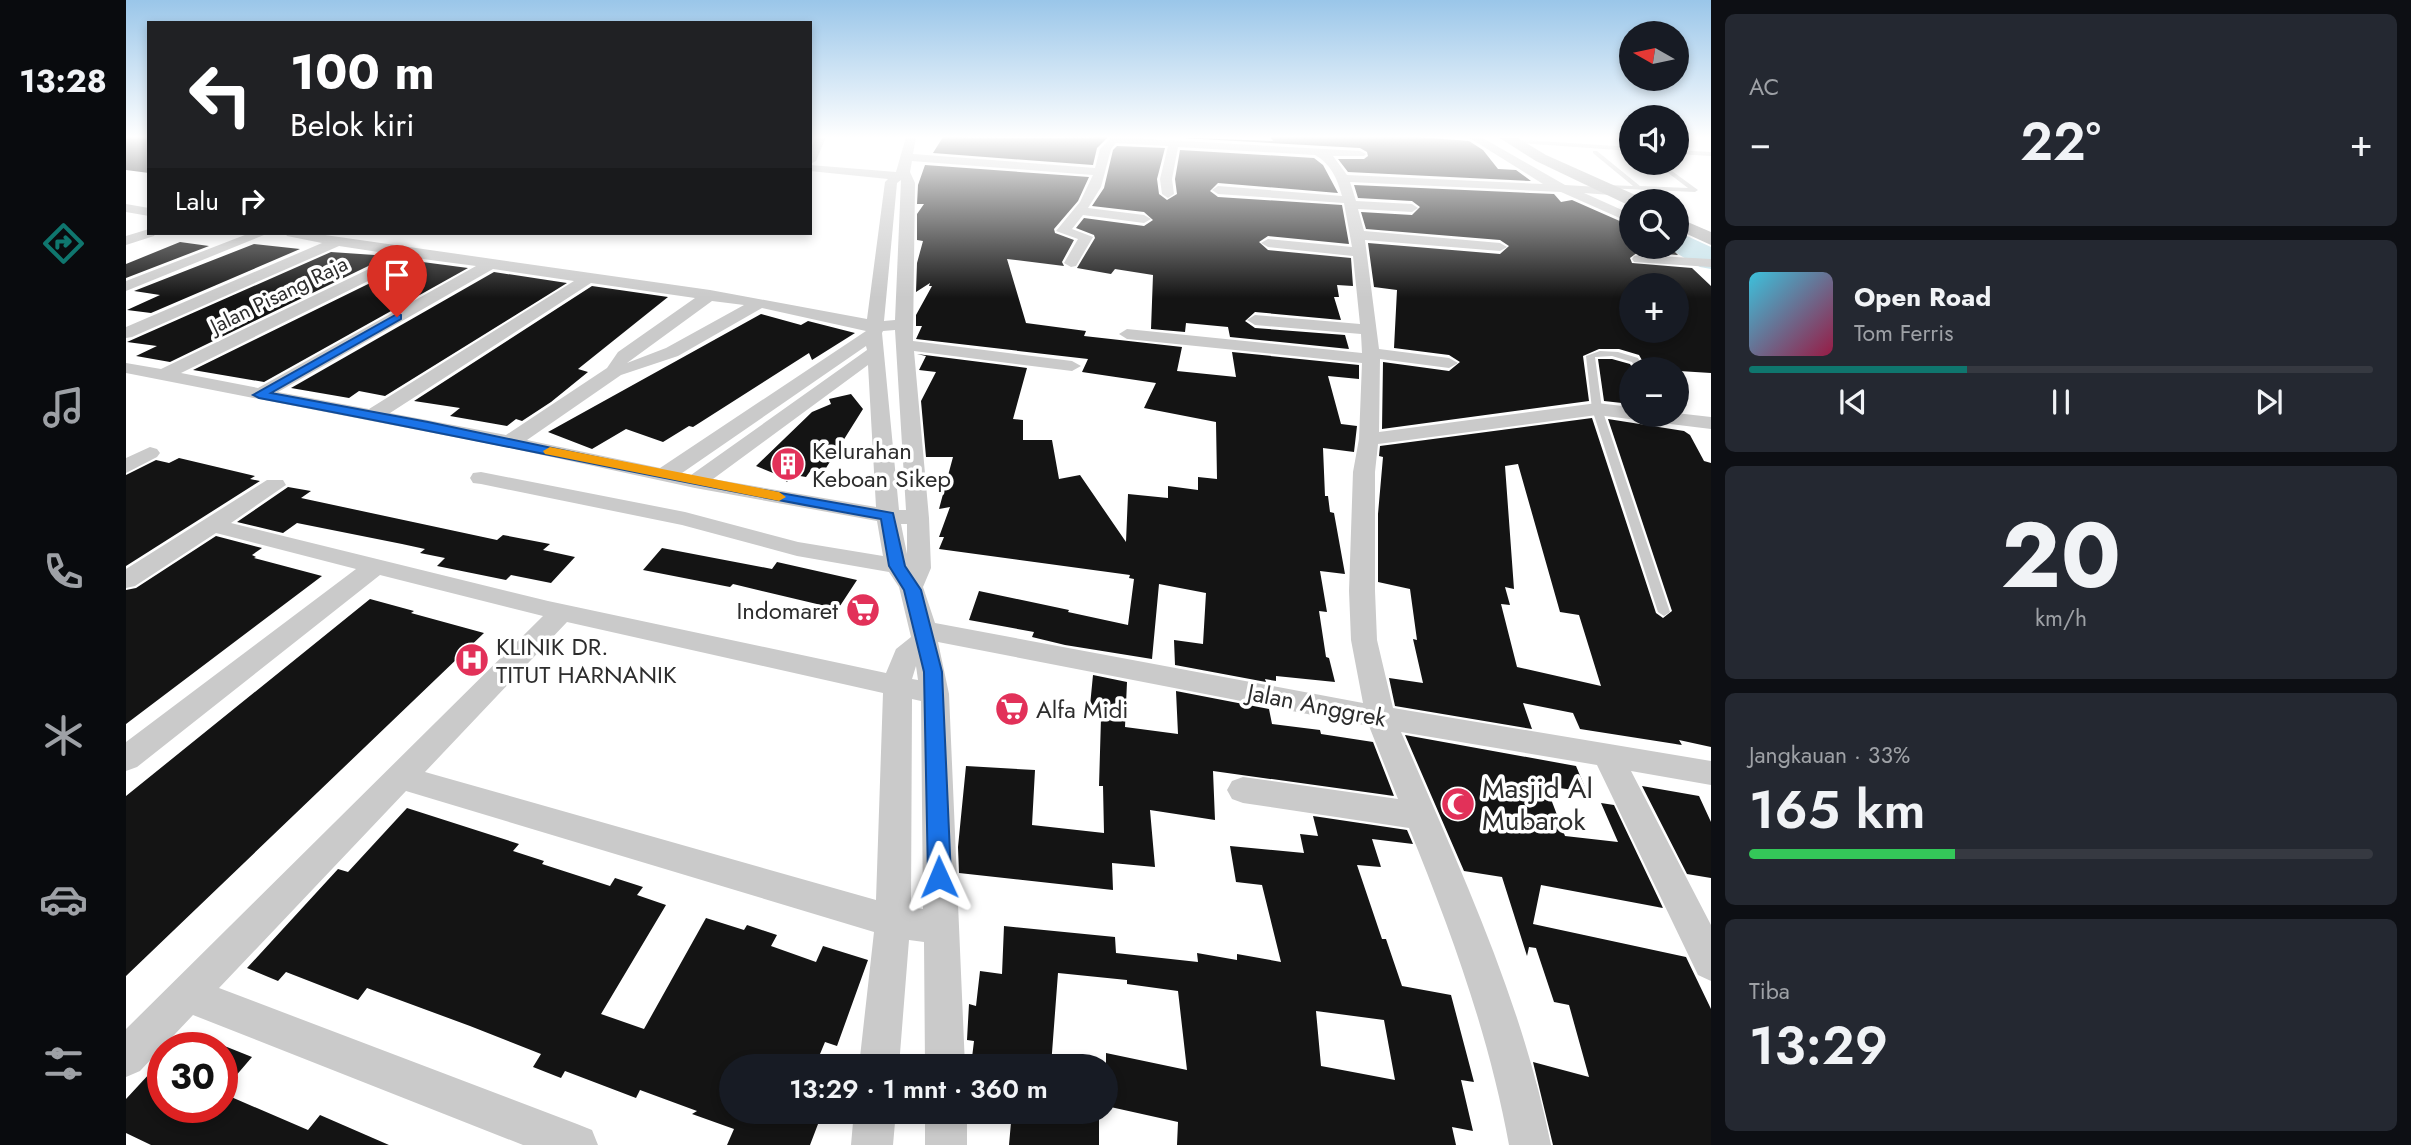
<!DOCTYPE html>
<html lang="id">
<head>
<meta charset="utf-8">
<style>
	body { margin:0; font-family:Jost,sans-serif; background:#242831; color:#f1f3f6; height:100vh; display:flex; flex-direction:column; font-size:26px; white-space:nowrap }
	* { box-sizing:border-box; margin:0 }
	p { font-size:23px; color:#9ea1a6 }
	.icon { flex:none; width:38px; height:38px; fill:none; stroke:currentColor; stroke-width:2; stroke-linecap:round; stroke-linejoin:round }
	.map { position:relative; flex:1; overflow:hidden }
	.details { display:flex; flex-direction:column; gap:14px; padding:14px; background:#0d0f14; width:700px }
	.details>* { flex:none }
	.guide { position:absolute; left:21px; top:21px; width:665px; height:214px; border-radius:0px; box-shadow:0 4px 10px #0003; background:#202124; color:#fff; overflow:hidden }
	.needle { width:46px; rotate:279deg }
	.fabs { position:absolute; left:1493px; top:21px; display:grid; gap:14px }
	.fabs a { display:grid; place-items:center; width:70px; height:70px; border-radius:50%; background:#171b24; box-shadow:0 4px 10px #0003; font-size:35px }
	.speed { position:absolute; left:21px; top:1032px; display:flex; gap:14px; font-size:35px; font-weight:700; text-align:center }
	.speed>* { display:grid; place-content:center; width:91px; height:91px; border-radius:50%; background:#171b24; box-shadow:0 4px 10px #0003; line-height:1 }
	.speed .limit { border:10px solid #d22; background:#fff; color:#111 }
	.pin { position:absolute; display:grid; place-items:center; width:60px; height:60px; color:#fff; margin:-72px -30px; border-radius:50% 50% 50% 0; rotate:-45deg; box-shadow:0 0 7px #0007 }
	.pin .icon { rotate:45deg }
	.me { position:absolute; width:77px; margin:-38px; rotate:359deg; stroke-linejoin:round; filter:drop-shadow(0 0 5px #0008) }
	.turn { display:flex; align-items:center; gap:24px; height:147px; padding:0 28px; font-size:32px }
	.turn .icon { width:91px; height:91px; stroke-width:2.5 }
	.turn b { display:block; font-size:49px; line-height:60px }
	.then { display:flex; align-items:center; height:66px; padding:0 28px; background:#0003; gap:14px; font-size:26px }
	.big { font-size:52px; font-weight:600; line-height:1.1 }
	.details .widget { flex:1; display:flex; flex-direction:column; justify-content:center; gap:10px; min-width:0; padding:0 24px; border-radius:10px; background:#242831 }
	.details .dial { align-items:center; gap:0 }
	.dial b { font-size:91px; line-height:1 }
	.song { display:flex; align-items:center; gap:21px }
	.cover { width:84px; height:84px; border-radius:10px; background:linear-gradient(135deg,hsl(190 70% 55%),hsl(340 70% 35%)) }
	.played { height:7px; border-radius:4px; background:linear-gradient(90deg,#0f766e 35%,#363941 35%) }
	.keys { display:flex; justify-content:space-around; direction:ltr }
	.heat { display:flex; justify-content:space-between; align-items:center; font-size:38px; direction:ltr }
	.charge { height:10px; border-radius:5px; background:linear-gradient(90deg,#34c759 33%,#363941 0) }
	.trip { position:absolute; left:593px; top:1054px; width:399px; height:70px; border-radius:35px; background:#171b24; box-shadow:0 4px 10px #0003; font-weight:600; line-height:70px; text-align:center }
	main { display:flex; flex:1; min-height:0 }
	.menu { display:flex; flex-direction:column; width:126px; justify-content:space-around; align-items:center; background:#090b0e; color:#9ea1a6 }
	.menu .icon { width:49px; height:49px }
	.menu .selected { color:#0f766e }
	.menu b { font-size:32px; color:#f1f3f6 }
	.map>svg:first-child { display:block }
	.lines { fill:none; stroke-linecap:round; stroke-linejoin:round }
	.river { fill:#c6e2ea; fill-rule:evenodd }
	.building { fill:#141414; fill-rule:evenodd }
	.lane { fill:#cacaca; fill-rule:evenodd }
	.street { fill:#cacaca; fill-rule:evenodd }
	.secondary { fill:#b7b7b7; fill-rule:evenodd }
	.route { fill:#1a73e8; stroke:#114b97; stroke-width:2 }
	.slow { fill:#f59e0b }
	.labels { text-anchor:middle; dominant-baseline:central; stroke-width:7; stroke-linejoin:round; paint-order:stroke }
	.far-street-label { font-size:21px; fill:#2d2d2d; stroke:#fff }
	.poi-label { font-size:24px; fill:#2d2d2d; stroke:#fff; text-anchor:start }
	.street-label { font-size:24px; fill:#2d2d2d; stroke:#fff }
	.near-poi-label { font-size:28px; fill:#2d2d2d; stroke:#fff; text-anchor:start }
</style>
</head>
<body>
<main>
<nav class="menu">
<b>13:28</b>
<svg class="icon selected" aria-label="directions" viewBox="0 0 24 24"><path d="M12 3l9 9-9 9-9-9zM9 14v-3h6M13 9l2 2-2 2"/></svg>
<svg class="icon" aria-label="music" viewBox="0 0 24 24"><path d="M9 18V5l10-2v13"/><circle cx="6" cy="18" r="3"/><circle cx="16" cy="16" r="3"/></svg>
<svg class="icon" aria-label="phone" viewBox="0 0 24 24"><path d="M5 4h4l2 5-3 2q2 4 5 5l2-3 5 2v4C11 20 4 13 5 4z"/></svg>
<svg class="icon" aria-label="climate" viewBox="0 0 24 24"><path d="M12 3v18M4 7l16 10M4 17L20 7"/></svg>
<svg class="icon" aria-label="car" viewBox="0 0 24 24"><path d="M5 17H2v-5l4-1 3-4h7l3 4 3 1v5h-3M9 17h6M6 11h13"/><circle cx="7" cy="17" r="2"/><circle cx="17" cy="17" r="2"/></svg>
<svg class="icon" aria-label="filters" viewBox="0 0 24 24"><path d="M4 7h16M4 17h16"/><circle cx="9" cy="7" r="2"/><circle cx="15" cy="17" r="2"/></svg>
</nav>
<div class="map">
<svg width="1585" height="1145" viewBox="0 0 1585 1145">
	<rect width="100%" height="100%" fill="#fff"/>
	<g class="lines">
		<path class="river" d="M1550,231L1585,247V269L1574,267L1540,247H1550Z"/>
	</g>
	<path class="building" d="M0,137H23V173L0,170Z
		M817,137L906,138L982,137L971,148L967,165L807,153Z
		M1040,137L1147,141L1144,137H1293L1343,141L1357,150L1372,169L1390,170L1405,181L1222,172L1212,159H1238L1242,156L1241,152L1234,148Z
		M991,146L1039,148L1031,179L1033,194L1041,200L1051,194L1049,179L1054,150L1188,158L1197,165L1212,193L1092,183L1084,191L1092,197L1216,205L1223,244L1142,236L1133,242L1142,250L1225,258L1227,286L1211,285L1213,297H1208L1215,320L1129,312L1119,321L1129,328L1219,335L1223,349L1104,337L1102,327L1060,323L1059,332L1025,329L1027,275L989,269L985,274L951,268L969,238L968,235L950,228L958,218L1018,226L1027,220L1018,212L966,206L978,188L987,150Z
		M799,165L963,177L952,201L928,229L929,233L948,240L936,262L938,266L881,259L900,323L960,331L958,336L1056,347L1051,371L1110,377L1106,352L1233,365V379L1202,376L1215,424L1231,426L1228,452L1197,448L1199,496H1202L1204,512L1208,513L1219,574L1194,571L1201,612L1193,611L1200,657L1203,658L1209,682L1150,676V681L1139,679L1140,682L1049,665L1048,640L1077,644L1080,593L1033,584L1026,659L939,645L906,637L908,632L843,620L853,591L943,610L942,612L1002,625L1008,579L1003,578L1004,575L813,549L818,537H813L824,507L813,509L827,457H800L795,401L810,372L793,370L800,356L791,354L901,368L887,419L897,420V440H926L933,479L954,475L1000,542L1002,494L1042,498V486L1072,490V477L1091,479L1090,422L1018,408L1030,383L956,372L962,359L790,339L796,326H790V315L806,286H803L804,283L790,292L791,263L797,241L791,240V214L798,204H791L792,185Z
		M1228,185L1428,194L1435,202L1446,200L1505,226V247H1544L1552,255L1512,252L1504,258L1506,263L1566,268L1585,286V373L1521,369L1513,355L1493,349H1473L1457,356L1463,401L1256,429L1257,362L1323,371L1334,362L1323,355L1268,348L1271,290L1248,287L1242,243L1374,254L1383,246L1374,240L1240,229L1235,212L1286,215L1294,207L1286,201L1232,198ZM1505,285H1550V331H1505Z
		M54,242L83,246L0,278V264Z
		M128,244L174,249L25,313L1,310L34,295L8,291Z
		M205,252L263,256L44,362L10,356L31,346L1,342Z
		M289,261L342,268L138,382L67,370Z
		M368,272L441,283L259,396L233,391L223,398L165,388Z
		M466,286L542,297L452,369L462,372L425,402L396,421L390,419L381,426L324,416L334,408L288,401Z
		M635,314L675,325L682,321L729,333L686,360L683,353L567,427L563,426L537,442L500,429L466,449L422,432Z
		M1472,359H1486L1504,364L1507,369H1505V404L1478,401Z
		M725,394L737,409L700,468L685,470L680,477L668,475L661,482L652,475L630,466L686,412L705,404L703,399Z
		M1466,418L1530,613L1537,618L1546,611L1482,419L1558,431L1564,435L1578,461L1585,463V747L1553,740L1556,745L1454,729L1447,713L1397,703L1406,729L1269,706L1263,678L1297,683L1287,639L1291,640L1284,589L1252,582V514L1257,457L1253,456L1254,446ZM1392,464L1434,612L1453,615L1475,686L1391,667L1375,604L1384,605L1379,587L1388,589L1379,466Z
		M53,458L129,476L124,479L134,481L0,566V475L30,460L43,463Z
		M162,487L185,491L175,498L371,540L377,535L424,544L417,550L449,557L425,583L385,575L380,580L311,566L319,558L294,553L299,549L276,544L171,523L157,533L111,522Z
		M90,536L136,548L126,555L130,557L128,558L196,576L0,724V590L10,588Z
		M536,548L646,569L651,562L731,580L712,609L607,584L604,587L517,570Z
		M244,599L288,611L285,613L358,633L0,976V796Z
		M967,675L1001,682L999,727L1052,734L1050,691L1143,709L1146,724L1194,730L1195,734L1247,742L1268,796L1087,771L1089,820L1024,810L1029,867L986,863L987,890L833,873L832,847L840,766L909,770L906,825L978,833L977,786H973L975,718L963,716Z
		M1279,735L1450,766L1461,792L1420,786L1439,836L1492,842L1475,803L1488,805L1537,908L1415,885L1407,924L1560,957L1585,1009V1145H1427L1407,1062L1463,1077L1443,1005L1428,1002L1410,948L1403,947L1401,956L1376,877L1338,871Z
		M1516,786L1573,796L1585,822V878L1561,874Z
		M281,808L393,844L387,851L418,861L416,864L484,886L489,878L517,887L511,895L540,905L475,1014L518,1029L580,918L618,930L621,925L651,935L645,946L690,962L697,946L742,960L711,1046L699,1042L689,1066H606V1111H697L684,1145H601L608,1129L566,1114L571,1111L514,1090L510,1098L439,1071L435,1078L407,1067L415,1054L344,1026L241,988L232,1000L160,972L152,981L121,968L212,869L222,872Z
		M1187,816L1281,830L1287,844L1246,839L1255,867L1231,865L1256,939H1260L1276,986L1325,995L1348,1082L1335,1080L1347,1131L1326,1127L1330,1145H1051L1052,1122L980,1106V1053L1061,1070L1052,991L1001,984V980L932,973L925,1066H845L848,1041L841,1040L843,1004L850,1006L854,971L876,974L878,926L989,937L990,953L1072,962L1071,953L1111,960V954L1155,962L1136,885L1110,882L1104,846L1178,853L1174,834L1192,836ZM1190,1011L1258,1020L1269,1080L1195,1066Z
		M96,1045L126,1057L96,1092Z
		M37,1059V1108H96V1093L182,1130L194,1115L263,1145H25L0,1133V1099Z
		M886,1111H973V1145H883Z"/>
	<g class="lines">
		<path class="lane" d="M1384,139L1505,147V151L1382,142Z
			M1550,150L1585,152V156L1550,154Z
			M1467,151H1471L1514,186L1562,188L1529,163H1535L1572,190L1569,192L1478,188L1480,185L1507,186L1467,153Z
			M1474,351L1492,352L1512,358L1518,369H1510L1506,362L1486,356L1469,357L1476,409L1544,612L1538,616L1532,612L1466,409L1460,356Z"/>
		<path class="street" d="M690,137H700L690,161L684,164V149Z
			M780,137H790L787,154L969,168L974,149L986,137L1234,151L1240,154L1238,156H1207L1221,175L1417,184L1342,137H1355L1439,185L1489,188V194L1485,195L1458,193L1505,214V223L1435,192L1224,182L1230,201L1286,204L1292,208L1286,212L1232,209L1238,231L1374,243L1381,247L1374,251L1239,240L1253,349L1323,358L1332,363L1323,368L1254,359L1253,432L1471,403L1505,407V415L1550,413L1585,417V429L1471,415L1252,444L1249,472V591L1251,640L1267,708L1585,761V785L1505,771L1585,925V981L1572,975L1471,765L1275,732C1333,867 1396,1000 1425,1145H1383C1363,1035 1325,931 1283,828L1117,803L1106,799L1101,790L1106,781L1117,777L1272,799L1243,726L812,642L823,694L839,1066H799L798,942L783,940L773,1066H733L748,932L280,791L93,988L451,1124L466,1130L472,1145H397L67,1015L14,1071L0,1077V1029L417,616L254,575L11,767L0,771V742L230,569L90,533L9,586L0,588V569L141,480H157L160,485L105,523L422,601L760,673L770,649L785,637L773,587L763,572L671,556L556,525L355,484L347,483L344,478L347,473L355,472L559,512L672,542L757,556L751,521L569,488L384,448L0,373V363L35,369L272,255L213,246L6,337L0,338V327L196,243L161,236L159,233H185L584,290L741,319L759,182L762,179L684,171V165L770,172ZM990,143L1042,146L1034,179L1036,194L1042,198L1048,194L1046,179L1052,147L1189,155C1205,164 1211,178 1216,196L1092,186L1086,190L1092,194L1218,203L1226,247L1142,239L1135,243L1142,247L1227,256L1234,324L1129,315L1121,320L1129,325L1235,334L1236,353L1001,329L993,334L1001,339L1236,363L1233,439L1227,472L1223,591L1225,640L1237,703L809,623L797,587L805,568L803,518L788,351L946,371L955,366L946,361L787,341L789,183L784,172L786,161L967,175L954,202L930,231L952,239L938,263L945,267L950,266L967,237L946,229L957,215L1018,223L1025,219L1018,215L962,208L975,187L985,149ZM775,180L769,320L758,321L771,183ZM289,258L350,266L132,388L55,373ZM367,269L448,281L243,409L152,392ZM465,283L569,298L492,352L481,368L380,435L264,413ZM586,301L618,305L540,348L501,363ZM636,308L740,331L534,468L401,440L495,375L552,356ZM769,330L780,510H773L756,333L757,331ZM740,346L741,350L565,475L556,473ZM742,365L750,507L587,479ZM775,524H781V554ZM441,622L757,693L750,900L299,772ZM790,666L792,680L786,679ZM786,699L795,701L797,909L785,907Z
			M0,204L23,208V216L0,212Z
			M23,229V233H30L28,236L0,245V236Z
			M124,233H143L0,291V281Z
			M1513,255L1585,259V267L1508,262L1506,259L1508,256Z
			M24,447L31,449L34,453L31,457L0,473V458Z
			M728,1111H770L767,1145H725Z
			M799,1111H841V1145H799Z"/>
		<path class="secondary" d="M1372,137H1390L1420,155L1514,197L1517,201H1505V205H1502L1410,161Z
			M1550,217L1585,232V245L1550,229Z"/>
	</g>
	<linearGradient id="sky" x2="0" y2="1"><stop stop-color="#9ac6e9"/><stop offset="0.46" stop-color="#fff"/><stop offset="1" stop-color="#fff" stop-opacity="0"/></linearGradient>
	<rect width="1585" height="298" fill="url(#sky)"/>
	<path class="route" d="M271,314L275,315V319L145,393L302,422L569,478L767,513L779,566L795,590L816,672L825,877L821,883L813,886L806,883L802,877L798,672L778,590L763,566L755,519C547,482 341,437 133,398L127,395Z"/>
	<path class="slow" d="M424,447L653,492L660,497L653,501L419,454L417,451Z"/>
	<defs>
		<g id="building-disc" transform="scale(1.75)"><circle r="9.5" fill="#e23159" stroke="#fff"/><path d="M-4-6H4V6H1V3H-1V6H-4ZM-2.5-4.3h1.7v1.8h-1.7ZM.8-4.3h1.7v1.8H.8ZM-2.5-1h1.7V.8h-1.7ZM.8-1h1.7V.8H.8Z" fill="#fff"/></g>
		<g id="supermarket-disc" transform="scale(1.75)"><circle r="9.5" fill="#e23159" stroke="#fff"/><path d="M-6-5.5h2.5l.6 2H6L4.5 2H-2.5L-4.4-4H-6ZM-1.5 3.2a1.3 1.3 0 1 0 .1 0ZM3 3.2a1.3 1.3 0 1 0 .1 0Z" fill="#fff"/></g>
		<g id="hospital-disc" transform="scale(1.75)"><circle r="9.5" fill="#e23159" stroke="#fff"/><path d="M-5-5h3v3.5h4V-5h3V5h-3V1.5h-4V5h-3Z" fill="#fff"/></g>
		<g id="mosque-disc" transform="scale(1.75)"><circle r="9.5" fill="#e23159" stroke="#fff"/><path d="M3.5-4.9A6 6 0 1 0 3.5 4.9A5 5 0 1 1 3.5-4.9Z" fill="#fff"/></g>
	</defs>
	<g fill-rule="evenodd">
		<use href="#building-disc" x="662" y="464"/>
		<use href="#supermarket-disc" x="737" y="610"/>
		<use href="#hospital-disc" x="346" y="660"/>
		<use href="#supermarket-disc" x="886" y="709"/>
		<use href="#mosque-disc" x="1332" y="804"/>
	</g>
	<g class="labels">
		<g class="far-street-label">
			<text transform="translate(153 295) rotate(-26)">Jalan Pisang Raja</text>
		</g>
		<g class="poi-label">
			<text x="686" y="450">Kelurahan<tspan x="686" dy="28">Keboan Sikep</tspan></text>
			<text x="712" y="610" text-anchor="end">Indomaret</text>
			<text x="370" y="646">KLINIK DR.<tspan x="370" dy="28">TITUT HARNANIK</tspan></text>
			<text x="910" y="709">Alfa Midi</text>
		</g>
		<g class="street-label">
			<text transform="translate(1191 705) rotate(11)">Jalan Anggrek</text>
		</g>
		<g class="near-poi-label">
			<text x="1356" y="788">Masjid Al<tspan x="1356" dy="32">Mubarok</tspan></text>
		</g>
	</g>
</svg>
<div class="fabs">
<a><svg class="needle" viewBox="-14 -14 28 28"><path d="M0-13l5 13h-10z" fill="#e53935"/><path d="M0 13l5-13h-10z" fill="#9ea1a6"/></svg></a>
<a><svg class="icon" aria-label="sound" viewBox="0 0 24 24"><path d="M4 9h4l5-4v14l-5-4H4zM17 9q2 3 0 6"/></svg></a>
<a><svg class="icon" aria-label="search" viewBox="0 0 24 24"><circle cx="10" cy="10" r="6"/><path d="M15 15l6 6"/></svg></a>
<a>+</a>
<a>−</a>
</div>
<div class="speed"><div class="limit">30</div></div>
<div class="pin" style="left:271px;top:317px;background:#d93025"><svg class="icon" aria-label="arrive" viewBox="0 0 24 24"><path d="M6 21V4h12l-3 4 3 4H6"/></svg></div>
<svg class="me" style="left:813px;top:877px" viewBox="-20 -20 40 40"><path d="M0-17L14 15 0 8-14 15z" fill="#1a73e8" stroke="#fff" stroke-width="4"/></svg>
<div class="trip">13:29 · 1 mnt · 360 m</div>
<div class="guide">
<div class="turn"><svg class="icon" aria-label="left" viewBox="0 0 24 24"><path d="M17 20v-9H6M10 6l-5 5 5 5"/></svg><div><b>100 m</b>Belok kiri</div></div>
<div class="then">Lalu<svg class="icon" aria-label="right" viewBox="0 0 24 24"><path d="M7 20v-9h11M14 6l5 5-5 5"/></svg></div>
</div>
</div>
<section class="details">
<div class="widget"><p>AC</p>
<div class="heat"><a>−</a><b class="big">22°</b><a>+</a></div>
</div>
<div class="widget">
<div class="song"><i class="cover"></i><div><b>Open Road</b><p>Tom Ferris</p></div></div>
<div class="played"></div>
<div class="keys"><svg class="icon" aria-label="previous" viewBox="0 0 24 24"><path d="M18 5L8 12l10 7zM5 5v14"/></svg><svg class="icon" aria-label="pause" viewBox="0 0 24 24"><path d="M8 5v14M16 5v14"/></svg><svg class="icon" aria-label="next" viewBox="0 0 24 24"><path d="M6 5l10 7-10 7zM19 5v14"/></svg></div>
</div>
<div class="widget dial"><b>20</b><p>km/h</p></div>
<div class="widget"><p>Jangkauan · 33%</p><b class="big">165 km</b><div class="charge"></div></div>
<div class="widget"><p>Tiba</p><b class="big">13:29</b></div>
</section>
</main>
</body>
</html>
